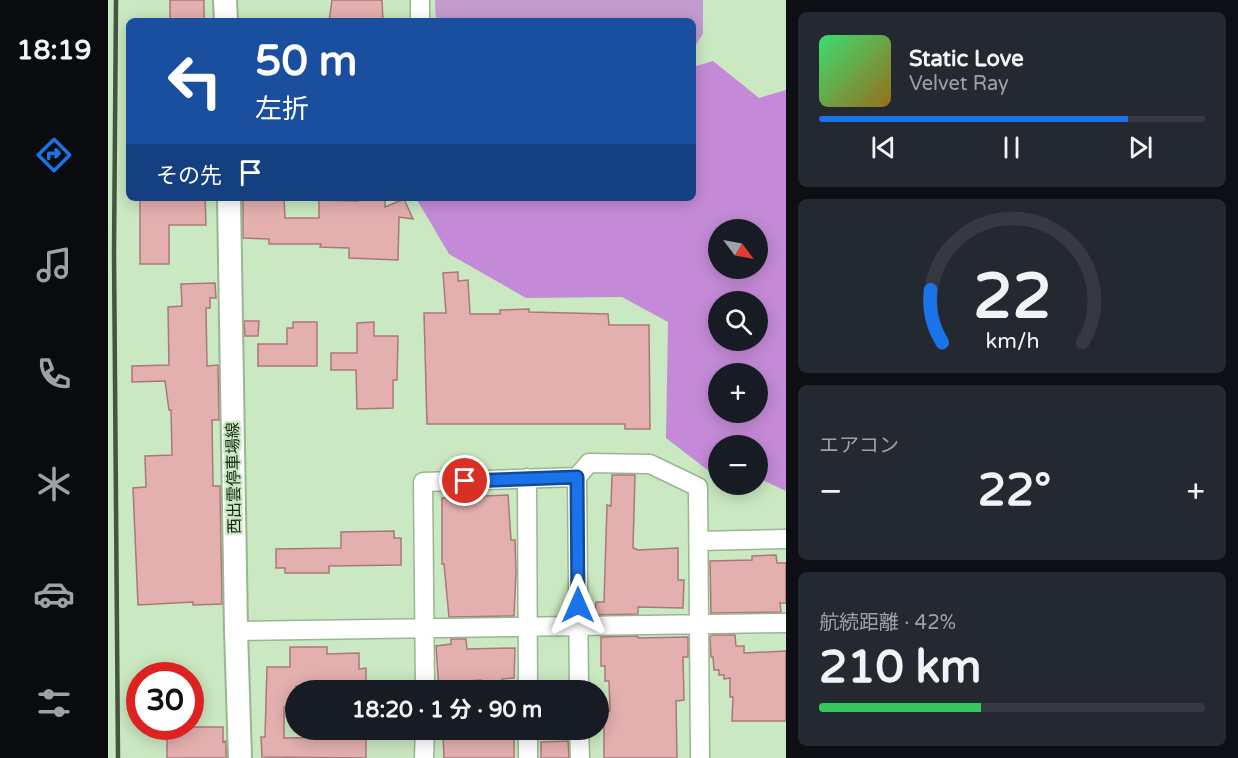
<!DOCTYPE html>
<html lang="ja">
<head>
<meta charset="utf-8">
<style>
	body { margin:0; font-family:"Varela Round","Noto Sans JP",sans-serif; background:#242831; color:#f1f3f6; height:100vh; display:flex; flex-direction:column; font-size:22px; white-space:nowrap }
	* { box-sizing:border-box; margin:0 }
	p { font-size:20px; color:#9ea1a6 }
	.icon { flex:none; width:33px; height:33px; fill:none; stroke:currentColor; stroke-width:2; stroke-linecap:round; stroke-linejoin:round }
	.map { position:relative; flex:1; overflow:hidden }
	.panel { display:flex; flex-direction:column; gap:12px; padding:12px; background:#0d0f14; width:452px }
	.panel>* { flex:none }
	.banner { position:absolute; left:18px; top:18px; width:570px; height:183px; border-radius:9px; box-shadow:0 3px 15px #0003; background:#1a4fa0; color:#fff; overflow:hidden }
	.needle { width:39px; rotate:122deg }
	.fabs { position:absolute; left:600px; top:219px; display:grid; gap:12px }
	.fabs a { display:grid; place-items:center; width:60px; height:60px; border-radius:50%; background:#171b24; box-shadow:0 3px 15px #0003; font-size:30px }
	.speed { position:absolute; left:18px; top:662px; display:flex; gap:12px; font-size:30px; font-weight:700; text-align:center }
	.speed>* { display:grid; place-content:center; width:78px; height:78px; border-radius:50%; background:#171b24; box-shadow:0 3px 15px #0003; line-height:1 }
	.speed .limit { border:9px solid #d22; background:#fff; color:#111 }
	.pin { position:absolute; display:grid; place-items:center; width:51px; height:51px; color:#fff; margin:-26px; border:3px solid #fff; border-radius:50%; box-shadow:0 2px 6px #0007 }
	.me { position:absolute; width:66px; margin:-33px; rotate:0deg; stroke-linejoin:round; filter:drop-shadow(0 0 4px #0008) }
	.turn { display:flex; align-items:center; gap:21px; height:126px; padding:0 30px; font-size:27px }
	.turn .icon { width:78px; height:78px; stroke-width:2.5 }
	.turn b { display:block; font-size:42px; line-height:51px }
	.then { display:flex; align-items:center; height:57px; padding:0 30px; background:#0003; gap:12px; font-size:22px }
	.big { font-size:45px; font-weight:700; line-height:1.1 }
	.panel .card { flex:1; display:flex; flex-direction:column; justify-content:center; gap:9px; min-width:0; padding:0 21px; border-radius:9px; background:#242831 }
	.panel .dial { align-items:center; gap:0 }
	.dial svg { height:156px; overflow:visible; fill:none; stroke:#363941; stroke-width:7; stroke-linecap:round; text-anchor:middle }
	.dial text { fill:#f1f3f6; stroke:none }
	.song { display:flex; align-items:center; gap:18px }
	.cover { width:72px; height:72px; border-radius:9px; background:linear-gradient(135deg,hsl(140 70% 55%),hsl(40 70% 35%)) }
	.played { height:6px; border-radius:3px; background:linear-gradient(90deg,#1a73e8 80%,#363941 80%) }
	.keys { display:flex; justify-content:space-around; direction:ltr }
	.heat { display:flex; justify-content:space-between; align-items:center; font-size:33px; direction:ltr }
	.charge { height:9px; border-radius:4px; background:linear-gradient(90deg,#34c759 42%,#363941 0) }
	.trip { position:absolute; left:177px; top:680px; width:324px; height:60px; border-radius:30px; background:#171b24; box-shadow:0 3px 15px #0003; font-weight:700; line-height:60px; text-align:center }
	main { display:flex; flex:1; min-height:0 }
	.tab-bar { display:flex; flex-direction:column; width:108px; justify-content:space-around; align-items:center; background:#090b0e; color:#9ea1a6 }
	.tab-bar .icon { width:42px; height:42px }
	.tab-bar .selected { color:#1a73e8 }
	.tab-bar b { font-size:27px; color:#f1f3f6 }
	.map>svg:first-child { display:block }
	.green { fill:#c39bcf }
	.forest { fill:#c58ad7; fill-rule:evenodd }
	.building { fill:#e4afaf; stroke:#aa7879; stroke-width:1.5 }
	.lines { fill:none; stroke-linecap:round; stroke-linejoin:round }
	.minor-casing { stroke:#99b690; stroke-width:21 }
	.major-casing { stroke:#99b690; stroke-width:26 }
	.minor { stroke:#fff; stroke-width:18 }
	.major { stroke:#fff; stroke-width:22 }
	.rail { stroke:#465640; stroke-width:4.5 }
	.route-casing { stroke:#114b97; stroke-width:15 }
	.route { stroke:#1a73e8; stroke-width:10 }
	.labels { text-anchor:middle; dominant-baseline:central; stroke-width:4.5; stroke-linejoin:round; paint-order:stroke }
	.street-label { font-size:16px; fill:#162112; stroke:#cae8c1 }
</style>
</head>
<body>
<main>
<nav class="tab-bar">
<b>18:19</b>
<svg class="icon selected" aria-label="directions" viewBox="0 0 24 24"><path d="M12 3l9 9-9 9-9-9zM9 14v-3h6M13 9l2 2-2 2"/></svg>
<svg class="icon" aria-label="music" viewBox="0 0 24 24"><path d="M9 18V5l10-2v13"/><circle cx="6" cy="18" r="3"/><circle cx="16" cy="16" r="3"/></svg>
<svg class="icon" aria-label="phone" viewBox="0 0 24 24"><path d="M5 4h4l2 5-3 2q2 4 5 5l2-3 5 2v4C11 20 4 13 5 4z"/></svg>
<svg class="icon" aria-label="climate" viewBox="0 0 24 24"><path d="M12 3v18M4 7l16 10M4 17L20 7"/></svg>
<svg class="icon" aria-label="car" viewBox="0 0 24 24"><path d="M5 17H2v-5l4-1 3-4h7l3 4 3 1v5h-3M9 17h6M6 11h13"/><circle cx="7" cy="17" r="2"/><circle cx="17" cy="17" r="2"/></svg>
<svg class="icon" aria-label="filters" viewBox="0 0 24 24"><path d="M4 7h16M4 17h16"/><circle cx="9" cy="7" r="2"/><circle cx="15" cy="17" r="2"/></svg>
</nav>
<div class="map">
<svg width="679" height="758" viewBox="0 0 679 758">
	<rect width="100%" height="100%" fill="#cae8c1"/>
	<path class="green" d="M327,0H595V34L585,49V21H328Z"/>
	<path class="forest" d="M605,61L651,98L678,90V491L650,478V446H610V478L558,438L560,322L514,297L418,298L341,254L308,198H585V67ZM610,230H650V268H610ZM610,302H650V340H610ZM610,374H650V412H610Z"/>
	<path class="building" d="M62,0H96V21H62Z
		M224,0H274L275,21H221Z
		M32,198H97L98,225H61V264H32Z
		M135,198H176L177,218H211V200L250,201V198H277V207L296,199L305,219L291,217L290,260L241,258V248L212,247L213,244H161V239L135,238Z
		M350,272V281L360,280L362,314H392V310L421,309V312L500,314L501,325H541L542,429H517V424H319L316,313H338L335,273Z
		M107,283L108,298H102V308H98L99,366L110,365L111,420H104L105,486H112L114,604L85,605V602L30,605L25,488L38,487L37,456L64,455L63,410H61L57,381L24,382V366L61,365L60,307L74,306L73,284Z
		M136,321H151L150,336H137Z
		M185,322H209V366H150V344H179V328H185Z
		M266,322V336H290L289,380H285V408L249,409L248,370H223V353H249V323Z
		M504,475H527L525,548L530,550L570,548V580H576L575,608L530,607V614L487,615L488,602H496L499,505L503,506Z
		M400,495L403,540H407L408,572L406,616L341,617L336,564H334V498H376V496Z
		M286,531V538H293V565L221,566V573H177V568H168V549L233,548V532Z
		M668,555L669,563H678V603H672L673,612L603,613L602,561L644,560V556Z
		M604,635H627L628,646H636V653L678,651V721H624L625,697H622V678L616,679V675H611V670H606L605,657H603L602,637Z
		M530,636V638L580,637V657H575L576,700L568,701L569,758H496V712L502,711L501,681H497V666H493V637Z
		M343,639H358L359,649L407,648L406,678L394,679V690H373V680L345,682V690H331L328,646L343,644Z
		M182,647H219V654L251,653V669L258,668V688L188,686L187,707H176V738L233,737V729H258V758L154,757L153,737H157L159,667H182Z
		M59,727H115V742L118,741V758H59Z
		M367,732L406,733V758H336L335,733Z
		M460,741L461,758H433V742Z"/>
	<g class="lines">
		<g class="minor-casing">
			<path id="minor" d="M312,21V0
				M419,478L420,690
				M591,541L679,539
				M128,631L679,623
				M317,690L315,482L469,477
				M471,690L469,477L481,463L542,464L590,487L592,758
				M420,729V758
				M471,729L472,758
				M316,758L317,729"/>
		</g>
		<g class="major-casing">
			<path id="major" d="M117,0L118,21
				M121,198L128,631L132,758"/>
		</g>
		<use href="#minor" class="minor"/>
		<use href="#major" class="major"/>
		<path class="rail" d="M8,0L6,253L10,758"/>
	</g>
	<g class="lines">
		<g class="route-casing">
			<path id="route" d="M357,481L469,477L470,605"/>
		</g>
		<use href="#route" class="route"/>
	</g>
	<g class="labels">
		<g class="street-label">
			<text transform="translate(126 478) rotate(-91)">西出雲停車場線</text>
		</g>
	</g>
</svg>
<div class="fabs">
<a><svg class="needle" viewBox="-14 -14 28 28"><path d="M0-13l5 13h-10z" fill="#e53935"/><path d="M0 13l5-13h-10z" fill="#9ea1a6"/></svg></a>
<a><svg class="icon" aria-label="search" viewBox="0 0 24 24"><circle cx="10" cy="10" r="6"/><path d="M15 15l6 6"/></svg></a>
<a>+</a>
<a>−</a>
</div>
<div class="speed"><div class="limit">30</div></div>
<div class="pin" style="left:357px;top:481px;background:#d93025"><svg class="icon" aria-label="arrive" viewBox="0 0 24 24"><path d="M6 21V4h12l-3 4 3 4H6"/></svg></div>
<svg class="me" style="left:470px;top:605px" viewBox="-20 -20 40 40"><path d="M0-17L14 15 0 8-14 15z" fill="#1a73e8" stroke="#fff" stroke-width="4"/></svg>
<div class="trip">18:20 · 1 分 · 90 m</div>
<div class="banner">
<div class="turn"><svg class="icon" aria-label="left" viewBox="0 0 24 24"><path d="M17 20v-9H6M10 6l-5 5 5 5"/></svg><div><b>50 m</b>左折</div></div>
<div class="then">その先<svg class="icon" aria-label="arrive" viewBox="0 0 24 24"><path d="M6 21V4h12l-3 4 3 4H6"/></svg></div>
</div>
</div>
<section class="panel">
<div class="card">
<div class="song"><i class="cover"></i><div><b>Static Love</b><p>Velvet Ray</p></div></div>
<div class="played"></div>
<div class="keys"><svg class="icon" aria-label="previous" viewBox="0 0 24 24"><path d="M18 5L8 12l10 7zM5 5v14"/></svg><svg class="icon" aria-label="pause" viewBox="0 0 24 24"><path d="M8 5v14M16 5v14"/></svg><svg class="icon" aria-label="next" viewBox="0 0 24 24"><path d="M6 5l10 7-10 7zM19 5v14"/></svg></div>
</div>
<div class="card dial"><svg viewBox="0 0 100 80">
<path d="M14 69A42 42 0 1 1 86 69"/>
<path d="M14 69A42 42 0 0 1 8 42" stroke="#1a73e8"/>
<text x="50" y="56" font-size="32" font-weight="700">22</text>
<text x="50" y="72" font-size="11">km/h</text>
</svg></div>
<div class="card"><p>エアコン</p>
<div class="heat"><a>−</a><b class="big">22°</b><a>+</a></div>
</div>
<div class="card"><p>航続距離 · 42%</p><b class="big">210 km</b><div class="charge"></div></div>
</section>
</main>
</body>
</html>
